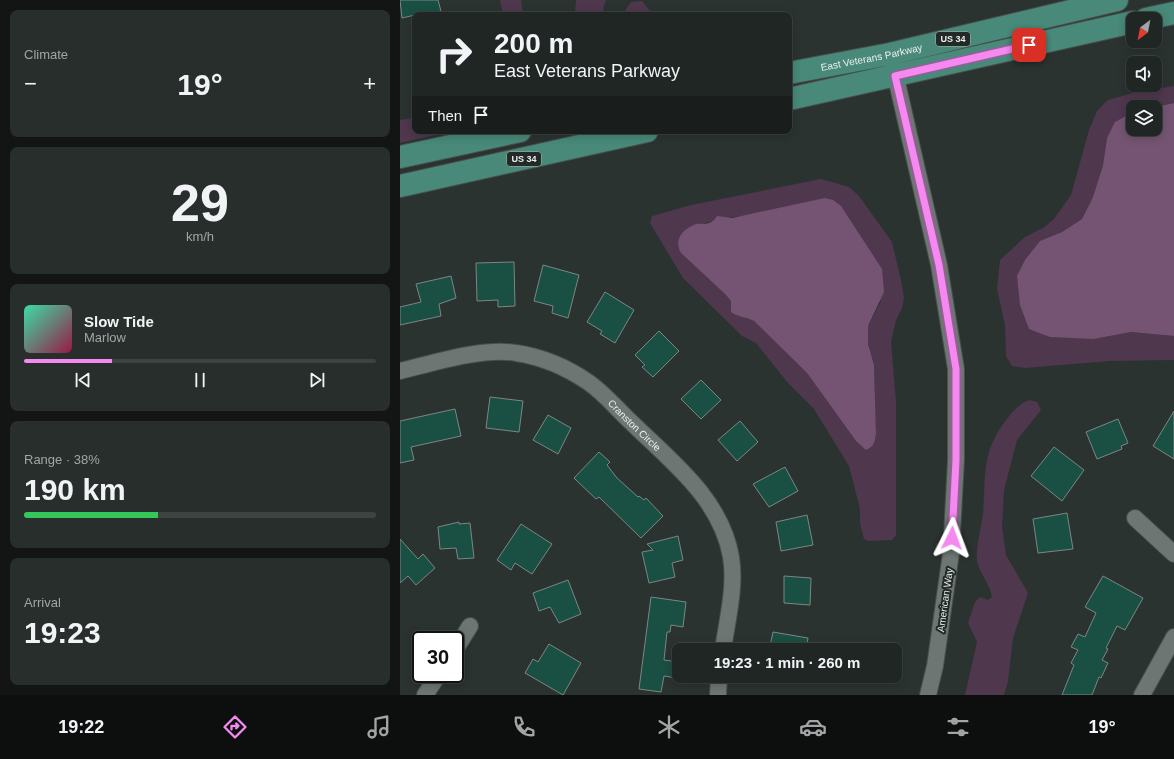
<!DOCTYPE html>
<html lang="en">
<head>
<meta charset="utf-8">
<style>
	body { margin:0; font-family:Helvetica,sans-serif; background:#282e2c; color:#f1f3f6; height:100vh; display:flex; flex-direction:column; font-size:15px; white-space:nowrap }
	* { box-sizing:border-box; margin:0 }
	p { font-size:13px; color:#a2a5a6 }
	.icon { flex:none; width:22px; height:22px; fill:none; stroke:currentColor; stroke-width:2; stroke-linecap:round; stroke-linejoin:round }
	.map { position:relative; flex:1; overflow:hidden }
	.drawer { display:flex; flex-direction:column; gap:10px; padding:10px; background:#121514; width:400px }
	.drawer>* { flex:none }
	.banner { position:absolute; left:12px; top:12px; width:380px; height:122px; border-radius:8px; box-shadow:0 2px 10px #0003,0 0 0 1px #3d4341; background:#202624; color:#f1f3f6; overflow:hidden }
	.needle { width:26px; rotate:212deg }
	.fabs { position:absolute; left:726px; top:12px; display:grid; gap:8px }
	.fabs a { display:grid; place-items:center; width:36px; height:36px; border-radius:8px; background:#202624; box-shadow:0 2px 10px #0003,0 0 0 1px #3d4341; font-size:20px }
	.speed { position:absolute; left:12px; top:631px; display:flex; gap:8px; font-size:20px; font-weight:700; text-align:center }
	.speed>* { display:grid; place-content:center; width:52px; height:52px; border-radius:50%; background:#202624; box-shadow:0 2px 10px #0003,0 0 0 1px #3d4341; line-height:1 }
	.speed .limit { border:2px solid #111; border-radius:6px; background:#fff; color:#111 }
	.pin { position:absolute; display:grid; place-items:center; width:34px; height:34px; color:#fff; margin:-17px; border-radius:8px; box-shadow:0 2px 6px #0006 }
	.me { position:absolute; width:44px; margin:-22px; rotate:3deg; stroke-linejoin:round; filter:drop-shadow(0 0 3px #0008) }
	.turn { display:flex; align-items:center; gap:14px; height:84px; padding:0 16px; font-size:18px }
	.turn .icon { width:52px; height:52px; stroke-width:2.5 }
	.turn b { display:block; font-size:28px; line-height:34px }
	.then { display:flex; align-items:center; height:38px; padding:0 16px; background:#0003; gap:8px; font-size:15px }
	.big { font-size:30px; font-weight:600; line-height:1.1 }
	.drawer .widget { flex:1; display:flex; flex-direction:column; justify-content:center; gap:6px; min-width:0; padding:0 14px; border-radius:8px; background:#282e2c }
	.drawer .dial { align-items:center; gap:0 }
	.dial b { font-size:52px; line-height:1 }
	.song { display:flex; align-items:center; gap:12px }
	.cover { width:48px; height:48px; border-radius:6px; background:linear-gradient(135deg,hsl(160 70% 55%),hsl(340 70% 35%)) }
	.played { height:4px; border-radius:2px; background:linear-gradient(90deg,#f489f0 25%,#3d4341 25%) }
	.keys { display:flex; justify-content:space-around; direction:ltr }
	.heat { display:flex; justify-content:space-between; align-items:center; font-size:22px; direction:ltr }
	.charge { height:6px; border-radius:3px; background:linear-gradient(90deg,#34c759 38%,#3d4341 0) }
	.trip { position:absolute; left:272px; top:643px; width:230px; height:40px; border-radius:8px; background:#202624; box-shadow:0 2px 10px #0003,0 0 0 1px #3d4341; font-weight:600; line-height:40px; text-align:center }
	.menu { display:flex; height:64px; justify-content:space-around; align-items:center; background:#0d0f0e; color:#a2a5a6 }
	.menu .icon { width:28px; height:28px }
	.menu .active { color:#f489f0 }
	.menu b { font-size:18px; color:#f1f3f6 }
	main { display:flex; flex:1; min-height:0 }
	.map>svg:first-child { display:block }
	.green { fill:#4f374e; fill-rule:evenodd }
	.water { fill:#745472 }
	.building { fill:#195043; stroke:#7d8683 }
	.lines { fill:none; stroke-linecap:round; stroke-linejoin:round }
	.minor-casing { stroke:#474e4b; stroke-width:18 }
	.primary-casing { stroke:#474e4b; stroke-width:24 }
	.minor { stroke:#6d7673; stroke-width:16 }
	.primary { stroke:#488979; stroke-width:22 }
	.route-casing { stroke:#9f599c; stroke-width:10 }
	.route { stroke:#f489f0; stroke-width:7 }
	.labels { text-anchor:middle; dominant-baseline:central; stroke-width:4; stroke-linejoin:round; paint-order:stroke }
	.shield { fill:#222927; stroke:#adb3b1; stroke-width:1 }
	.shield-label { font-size:9px; font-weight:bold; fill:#e9eeec }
	.street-label { font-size:10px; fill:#e9eeec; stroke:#222927 }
</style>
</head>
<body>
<main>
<section class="drawer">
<div class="widget"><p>Climate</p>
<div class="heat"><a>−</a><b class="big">19°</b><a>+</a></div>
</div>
<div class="widget dial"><b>29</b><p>km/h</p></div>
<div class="widget">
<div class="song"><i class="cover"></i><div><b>Slow Tide</b><p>Marlow</p></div></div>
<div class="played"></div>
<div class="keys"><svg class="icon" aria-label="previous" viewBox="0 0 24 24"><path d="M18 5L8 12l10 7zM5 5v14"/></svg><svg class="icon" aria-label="pause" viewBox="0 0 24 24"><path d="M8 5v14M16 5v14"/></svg><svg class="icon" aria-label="next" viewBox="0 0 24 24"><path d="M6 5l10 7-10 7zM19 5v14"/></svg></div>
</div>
<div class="widget"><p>Range · 38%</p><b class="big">190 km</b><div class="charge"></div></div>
<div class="widget"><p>Arrival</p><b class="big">19:23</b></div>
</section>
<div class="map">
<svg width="774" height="695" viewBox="0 0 774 695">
	<rect width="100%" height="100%" fill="#2b3330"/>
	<path class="green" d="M100,0H121L123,15H103Z
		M176,0H206L203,8L205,15H175Z
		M242,1L250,11V15H222L231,2Z
		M774,86V103L755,107H733V112L729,113L707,138L703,165L693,197L682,219L662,232L640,242L694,339L731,332L774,336V360L710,361L625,368L612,366L606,356L605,325L597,289L600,260L625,237L643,228L654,219L671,195L689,130L697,111L708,100L737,92Z
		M15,118V131H53L0,143V120Z
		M421,179L449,187L459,196L492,242L501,280L504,298L502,308L496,320L491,342L496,402V535L492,540L468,541L464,539L460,523V509L449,466L414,409L388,383L356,343L342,336L283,278L250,223L252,216L291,205ZM363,212L481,301L468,326V344L474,365L476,432L456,441L407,373L354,321C347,317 337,317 331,312V301L326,295L281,253L296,224C307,225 314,219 324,218C337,217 350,215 363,212Z
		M630,400L637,402L641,410L617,440L604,490L602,526L606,555L628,593L613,638L608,681L604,695H565L577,642L568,623L575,602L580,597L588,600L592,597C590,583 578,572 577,560C576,545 581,529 583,514C586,476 581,451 607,419C614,410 620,403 630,400Z"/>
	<path class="water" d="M774,103V336L731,332L694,339L650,337L629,329L620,305L617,276L625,260L640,241L662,232L682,219L693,197L703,165L707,138L715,122L733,112V129H755V107Z
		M425,198L433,200L441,206L482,269L484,292L468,326V344L474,365L476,432C475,441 475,446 466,450L456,441L407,373L354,321C347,317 337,317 331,312V301L326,295L281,253C274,240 281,230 296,224C300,223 306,225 311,222C313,221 316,218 317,216L332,218Z"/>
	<path class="building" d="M0,0H38L42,15H15L2,18Z
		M114,262L115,306L98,307V300L77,301L76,263Z
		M143,265L179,275L168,318L152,313L153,306L134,301Z
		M51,276L56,298L39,304L41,316L0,325V307L21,302L16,284Z
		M205,292L234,310L215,343L200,334L202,331L187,322Z
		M259,331L279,351L253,377L242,367L245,365L235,355Z
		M301,380L321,400L301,419L281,399Z
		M90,397L123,401L119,432L86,428Z
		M55,409L61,436L11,447L14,460L0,463V421Z
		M774,411V459L753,446Z
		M148,415L171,428L158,454L133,440Z
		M718,419L728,443L721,446L722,449L697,459L686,432Z
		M340,421L358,442L337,461L318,440Z
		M654,447L684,470L662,501L631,476Z
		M199,452L210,462L207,465L217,478L238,497L239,496L244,500L246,498L263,516L241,538L199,497L196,499L174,478Z
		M385,467L398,491L369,507L353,484Z
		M667,513L673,549L638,553L633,519Z
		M407,515L413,545L381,551L376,522Z
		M59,522V524L70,523L74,558L58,559L56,548L40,549L38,527Z
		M121,524L152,544L132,574L115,563L111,570L97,560Z
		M278,536L283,560L272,563L275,577L249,583L242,552L253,550L247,544Z
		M0,539L18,559L23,554L35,568L16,585L8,576L0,583Z
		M384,576L411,578L410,605L384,603Z
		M703,576L743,598L725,630L717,626L706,648L708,649L702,660L708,663L701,678L699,677L692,695H662L674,665L671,663L678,650L671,647L678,634L685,637L696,613L685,607Z
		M168,580L181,614L159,623L150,607L139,611L133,593Z
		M251,597L286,602L283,627L271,625L270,632H267L264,660L278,662L276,678L264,676L261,692L239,689Z
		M373,632L408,638L406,650H373L374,647L370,646Z
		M149,644L181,663L163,695L125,673L133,659L138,662Z"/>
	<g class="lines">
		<g class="minor-casing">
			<g id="minor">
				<path d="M493,65L539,265L556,369V460L551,553L535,666L528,695"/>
				<path id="s1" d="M0,371C33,363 83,347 116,353C143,357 166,367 188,382C204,393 218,410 232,423C272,462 321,499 331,557C336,587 327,620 323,650"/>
				<path d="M735,518L774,554"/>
				<path d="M55,650L70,626"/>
				<path d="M25,695L39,674"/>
				<path d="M318,695L319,676"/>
				<path d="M742,695L774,637"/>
			</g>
		</g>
		<g class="primary-casing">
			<g id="primary">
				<path d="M746,19L774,13"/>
				<path id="s2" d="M389,73L490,54L717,0"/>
				<path d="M389,99L733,22"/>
				<path d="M0,157L120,131"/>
				<path d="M0,186L247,131"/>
			</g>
		</g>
		<use href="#minor" class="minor"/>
		<use href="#primary" class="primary"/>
	</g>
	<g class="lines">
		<g class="route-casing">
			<path id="route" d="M552,538L556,460V369L539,265L495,76L629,45"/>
		</g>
		<use href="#route" class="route"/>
	</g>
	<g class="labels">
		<g class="shield">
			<rect x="536" y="32" width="34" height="14" rx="3"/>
			<rect x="107" y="152" width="34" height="14" rx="3"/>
		</g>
		<g class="shield-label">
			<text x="553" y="39">US 34</text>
			<text x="124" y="159">US 34</text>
		</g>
		<g class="street-label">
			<text stroke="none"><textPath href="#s2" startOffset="84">East Veterans Parkway</textPath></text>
			<text stroke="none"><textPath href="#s1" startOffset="260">Cranston Circle</textPath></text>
			<text transform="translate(545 600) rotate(-82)">American Way</text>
		</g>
	</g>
</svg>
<div class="fabs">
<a><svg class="needle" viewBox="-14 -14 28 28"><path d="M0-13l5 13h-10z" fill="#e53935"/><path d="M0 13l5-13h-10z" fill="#a2a5a6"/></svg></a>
<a><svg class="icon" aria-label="sound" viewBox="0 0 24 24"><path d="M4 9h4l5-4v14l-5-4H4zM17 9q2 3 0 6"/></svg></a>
<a><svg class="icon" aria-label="layers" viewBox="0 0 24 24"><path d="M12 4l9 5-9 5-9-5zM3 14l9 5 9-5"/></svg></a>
</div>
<div class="speed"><div class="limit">30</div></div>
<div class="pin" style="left:629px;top:45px;background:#d93025"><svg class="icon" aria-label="arrive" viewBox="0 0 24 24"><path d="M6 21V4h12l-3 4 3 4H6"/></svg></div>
<svg class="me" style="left:552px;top:538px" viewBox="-20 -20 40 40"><path d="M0-17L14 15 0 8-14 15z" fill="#f489f0" stroke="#fff" stroke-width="4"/></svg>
<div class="trip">19:23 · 1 min · 260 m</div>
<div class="banner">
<div class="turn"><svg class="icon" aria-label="right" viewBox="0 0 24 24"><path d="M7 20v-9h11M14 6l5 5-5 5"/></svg><div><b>200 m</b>East Veterans Parkway</div></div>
<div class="then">Then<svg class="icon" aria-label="arrive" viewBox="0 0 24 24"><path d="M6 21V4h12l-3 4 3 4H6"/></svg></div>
</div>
</div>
</main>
<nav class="menu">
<b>19:22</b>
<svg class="icon active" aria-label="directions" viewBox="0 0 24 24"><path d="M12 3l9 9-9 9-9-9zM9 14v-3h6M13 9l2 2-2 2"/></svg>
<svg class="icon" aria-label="music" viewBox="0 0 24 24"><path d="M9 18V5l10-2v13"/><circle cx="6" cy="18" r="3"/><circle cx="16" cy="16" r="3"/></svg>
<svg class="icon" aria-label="phone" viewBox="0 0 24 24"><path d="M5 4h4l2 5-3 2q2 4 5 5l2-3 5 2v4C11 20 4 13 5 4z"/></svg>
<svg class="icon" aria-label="climate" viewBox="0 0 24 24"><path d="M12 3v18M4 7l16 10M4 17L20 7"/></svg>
<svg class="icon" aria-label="car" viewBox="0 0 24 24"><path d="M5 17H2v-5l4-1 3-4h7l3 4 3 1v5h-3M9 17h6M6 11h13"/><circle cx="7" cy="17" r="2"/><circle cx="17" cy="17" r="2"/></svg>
<svg class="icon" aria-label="filters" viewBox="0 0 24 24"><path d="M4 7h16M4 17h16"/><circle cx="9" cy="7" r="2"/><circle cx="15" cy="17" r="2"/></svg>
<b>19°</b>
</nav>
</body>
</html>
